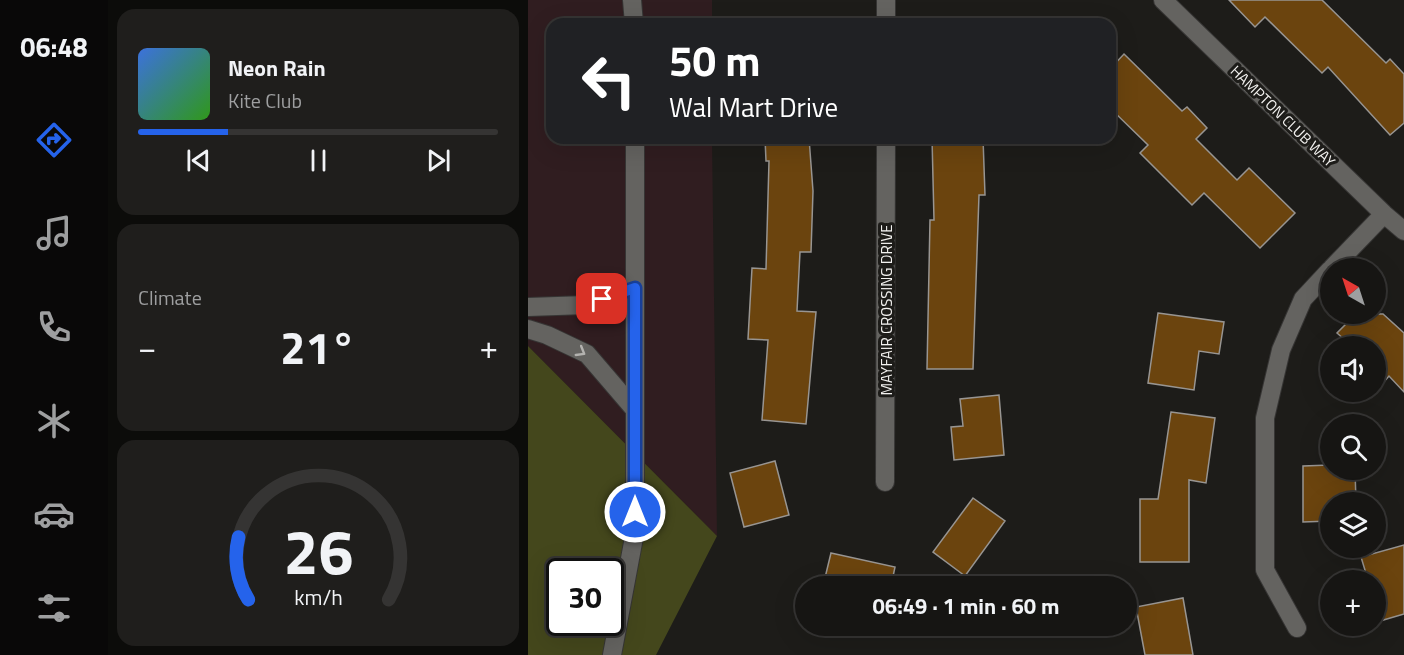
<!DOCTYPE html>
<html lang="en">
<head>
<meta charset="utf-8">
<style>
	body { margin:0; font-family:"Titillium Web",sans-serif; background:#1f1e1c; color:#f1f3f6; height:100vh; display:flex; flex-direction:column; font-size:22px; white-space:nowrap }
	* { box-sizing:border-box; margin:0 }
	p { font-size:20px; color:#9e9fa0 }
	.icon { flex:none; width:33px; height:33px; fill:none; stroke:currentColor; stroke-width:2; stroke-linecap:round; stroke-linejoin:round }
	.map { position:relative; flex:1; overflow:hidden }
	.drawer { display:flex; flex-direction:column; gap:9px; padding:9px; background:#0c0c0a; width:420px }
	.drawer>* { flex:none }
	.guide { position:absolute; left:18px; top:18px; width:570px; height:126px; border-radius:18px; box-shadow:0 6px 24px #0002,0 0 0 2px #353433; background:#202124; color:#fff; overflow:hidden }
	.needle { width:39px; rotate:321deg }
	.controls { position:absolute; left:792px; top:258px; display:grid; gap:12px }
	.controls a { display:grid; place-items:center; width:66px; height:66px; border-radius:50%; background:#161513; box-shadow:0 6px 24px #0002,0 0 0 2px #353433; font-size:30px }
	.speed { position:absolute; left:18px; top:558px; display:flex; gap:12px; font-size:30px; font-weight:700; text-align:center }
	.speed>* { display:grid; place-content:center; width:78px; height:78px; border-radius:50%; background:#161513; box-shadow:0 6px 24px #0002,0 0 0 2px #353433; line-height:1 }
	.speed .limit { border:3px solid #111; border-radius:9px; background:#fff; color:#111 }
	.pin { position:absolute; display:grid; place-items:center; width:51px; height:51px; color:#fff; margin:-26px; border-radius:12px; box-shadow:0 3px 9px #0006 }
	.me { position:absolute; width:66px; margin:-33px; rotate:0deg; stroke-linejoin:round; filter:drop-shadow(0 0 4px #0008) }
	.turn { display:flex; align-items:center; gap:21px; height:126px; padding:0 24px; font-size:27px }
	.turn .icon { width:78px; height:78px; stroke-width:2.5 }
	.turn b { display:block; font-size:42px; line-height:51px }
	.big { font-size:45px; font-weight:700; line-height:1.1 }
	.drawer .card { flex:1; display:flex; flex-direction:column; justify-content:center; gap:9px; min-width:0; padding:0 21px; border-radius:18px; background:#1f1e1c }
	.drawer .dial { align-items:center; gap:0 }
	.dial svg { height:156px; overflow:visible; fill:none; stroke:#353433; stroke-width:7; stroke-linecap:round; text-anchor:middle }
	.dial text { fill:#f1f3f6; stroke:none }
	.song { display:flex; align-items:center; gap:18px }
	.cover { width:72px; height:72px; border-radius:9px; background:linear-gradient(135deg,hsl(220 70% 55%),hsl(110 70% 35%)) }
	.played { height:6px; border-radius:3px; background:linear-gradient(90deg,#2563eb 25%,#353433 25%) }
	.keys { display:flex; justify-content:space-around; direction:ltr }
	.heat { display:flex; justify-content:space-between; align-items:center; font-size:33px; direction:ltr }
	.trip { position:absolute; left:267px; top:576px; width:342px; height:60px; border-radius:30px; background:#161513; box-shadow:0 6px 24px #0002,0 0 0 2px #353433; font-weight:700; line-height:60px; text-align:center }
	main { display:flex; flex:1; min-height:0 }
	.tab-bar { display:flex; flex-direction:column; width:108px; justify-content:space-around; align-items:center; background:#090808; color:#9e9fa0 }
	.tab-bar .icon { width:42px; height:42px }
	.tab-bar .selected { color:#2563eb }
	.tab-bar b { font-size:27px; color:#f1f3f6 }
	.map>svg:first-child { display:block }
	.commercial { fill:#301d20 }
	.green { fill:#44471c; fill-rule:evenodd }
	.building { fill:#6b440e; stroke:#989592; stroke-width:1.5 }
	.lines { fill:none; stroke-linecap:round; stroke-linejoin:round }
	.street-casing { stroke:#363534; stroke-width:20 }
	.street { stroke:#646360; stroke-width:18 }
	.oneway { stroke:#b3b2af }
	.route-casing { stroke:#184099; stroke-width:15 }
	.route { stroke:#2563eb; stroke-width:10 }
	.labels { text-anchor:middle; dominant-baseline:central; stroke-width:6; stroke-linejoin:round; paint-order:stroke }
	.street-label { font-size:15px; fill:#f3f2f0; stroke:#1d1c19 }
</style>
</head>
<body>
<main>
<nav class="tab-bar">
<b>06:48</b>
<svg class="icon selected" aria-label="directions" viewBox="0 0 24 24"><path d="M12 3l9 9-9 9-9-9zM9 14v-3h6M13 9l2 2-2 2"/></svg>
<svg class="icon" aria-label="music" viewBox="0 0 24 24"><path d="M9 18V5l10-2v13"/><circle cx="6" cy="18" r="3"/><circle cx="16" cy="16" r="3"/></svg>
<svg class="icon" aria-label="phone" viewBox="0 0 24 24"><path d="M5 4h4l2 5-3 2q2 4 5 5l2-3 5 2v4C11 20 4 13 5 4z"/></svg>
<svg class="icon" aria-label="climate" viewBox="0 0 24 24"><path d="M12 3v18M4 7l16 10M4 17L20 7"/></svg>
<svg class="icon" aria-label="car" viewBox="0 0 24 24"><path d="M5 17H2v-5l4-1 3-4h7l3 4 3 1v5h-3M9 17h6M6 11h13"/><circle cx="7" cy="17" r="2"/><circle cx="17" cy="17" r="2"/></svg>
<svg class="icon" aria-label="filters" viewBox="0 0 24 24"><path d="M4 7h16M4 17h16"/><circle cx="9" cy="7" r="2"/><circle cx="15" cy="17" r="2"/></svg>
</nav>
<section class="drawer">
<div class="card">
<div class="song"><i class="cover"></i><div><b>Neon Rain</b><p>Kite Club</p></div></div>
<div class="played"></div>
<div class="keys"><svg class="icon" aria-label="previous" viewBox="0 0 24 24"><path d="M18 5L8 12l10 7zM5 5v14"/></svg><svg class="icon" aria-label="pause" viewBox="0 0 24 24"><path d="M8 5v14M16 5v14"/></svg><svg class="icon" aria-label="next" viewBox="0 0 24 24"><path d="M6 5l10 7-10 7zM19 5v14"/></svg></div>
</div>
<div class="card"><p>Climate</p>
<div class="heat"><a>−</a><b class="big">21°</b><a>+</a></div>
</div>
<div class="card dial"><svg viewBox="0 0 100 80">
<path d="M14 69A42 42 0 1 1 86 69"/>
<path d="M14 69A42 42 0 0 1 9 37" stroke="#2563eb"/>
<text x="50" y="56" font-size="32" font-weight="700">26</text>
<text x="50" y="72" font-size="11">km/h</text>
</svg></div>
</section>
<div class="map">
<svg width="876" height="655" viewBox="0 0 876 655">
	<rect width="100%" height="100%" fill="#1d1c19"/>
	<path class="commercial" d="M0,0H184V24H24V138H184L189,536L0,346Z"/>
	<path class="green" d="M0,346L189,536L128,655H0ZM32,572H82V622H32Z"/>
	<path class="building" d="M701,0H794L858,63L862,59L876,74V123L862,135L800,67L794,73L737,17L727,27Z
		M596,54L654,111L659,107L679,128L668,139L709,180L721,168L767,213L732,248L676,193L664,205L612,153L620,145L582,108V69Z
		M237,138H281L285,191L283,252H272L269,311L288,312L278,424L234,420L240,340L220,339L224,268L238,269L241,161H238Z
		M404,138H455L457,195H451L445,369H399L402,220H406Z
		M630,313L696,322L691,354L671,351L666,390L620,383Z
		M828,314H855L876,333V392L861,376L848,391V346H824L809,333Z
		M471,395L476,455L426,460L423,427L435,426L432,399Z
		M643,412L687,418L678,483L661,480V562H612V499H630Z
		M247,461L261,515L216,527L202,473Z
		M802,465V470H827L828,502H802V521L775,522V466Z
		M445,498L477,521L437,576L405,552Z
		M876,545V614L852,621L848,607V580H840L833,557Z
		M303,553L367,567L363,586H295Z
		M655,598L665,655H617L608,607Z"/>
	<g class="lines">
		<g class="street-casing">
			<path id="street" d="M104,0L106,24
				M635,0L856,214L876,231
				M358,24V0
				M804,268L856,214
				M0,307L58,305L107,288
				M0,329L19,335L59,354L107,410
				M357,482L358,138
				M769,628L737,570V418L753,350L775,299L802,270
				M84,655L107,532V138"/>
		</g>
		<use href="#street" class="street"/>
	</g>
	<defs><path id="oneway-chevron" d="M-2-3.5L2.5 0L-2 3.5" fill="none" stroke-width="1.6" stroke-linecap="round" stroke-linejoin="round" transform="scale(1.5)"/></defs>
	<use class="oneway" href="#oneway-chevron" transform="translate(53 352) rotate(31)"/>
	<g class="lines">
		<g class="route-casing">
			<path id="route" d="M74,299L107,288V512"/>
		</g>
		<use href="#route" class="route"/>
	</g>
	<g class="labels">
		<g class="street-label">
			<text transform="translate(755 116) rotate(44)">HAMPTON CLUB WAY</text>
			<text transform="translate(358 310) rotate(-90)">MAYFAIR CROSSING DRIVE</text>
		</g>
	</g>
</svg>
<div class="controls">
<a><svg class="needle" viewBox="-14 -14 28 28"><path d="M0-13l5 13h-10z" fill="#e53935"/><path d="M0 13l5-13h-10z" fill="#9e9fa0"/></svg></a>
<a><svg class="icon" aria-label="sound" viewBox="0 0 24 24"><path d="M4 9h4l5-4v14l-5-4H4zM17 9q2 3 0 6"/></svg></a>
<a><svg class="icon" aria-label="search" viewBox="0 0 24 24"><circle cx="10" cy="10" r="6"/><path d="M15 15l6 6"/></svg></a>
<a><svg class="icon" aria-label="layers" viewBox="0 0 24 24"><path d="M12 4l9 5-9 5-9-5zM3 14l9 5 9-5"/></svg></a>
<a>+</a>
</div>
<div class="speed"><div class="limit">30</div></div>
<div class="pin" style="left:74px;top:299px;background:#d93025"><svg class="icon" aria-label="arrive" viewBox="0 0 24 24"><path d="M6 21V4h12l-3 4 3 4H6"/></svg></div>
<svg class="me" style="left:107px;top:512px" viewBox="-20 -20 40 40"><circle r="17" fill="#2563eb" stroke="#fff" stroke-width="3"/><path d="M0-11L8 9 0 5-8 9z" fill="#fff"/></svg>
<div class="trip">06:49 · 1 min · 60 m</div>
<div class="guide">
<div class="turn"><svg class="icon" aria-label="left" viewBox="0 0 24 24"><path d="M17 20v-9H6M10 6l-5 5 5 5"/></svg><div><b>50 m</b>Wal Mart Drive</div></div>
</div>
</div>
</main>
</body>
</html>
